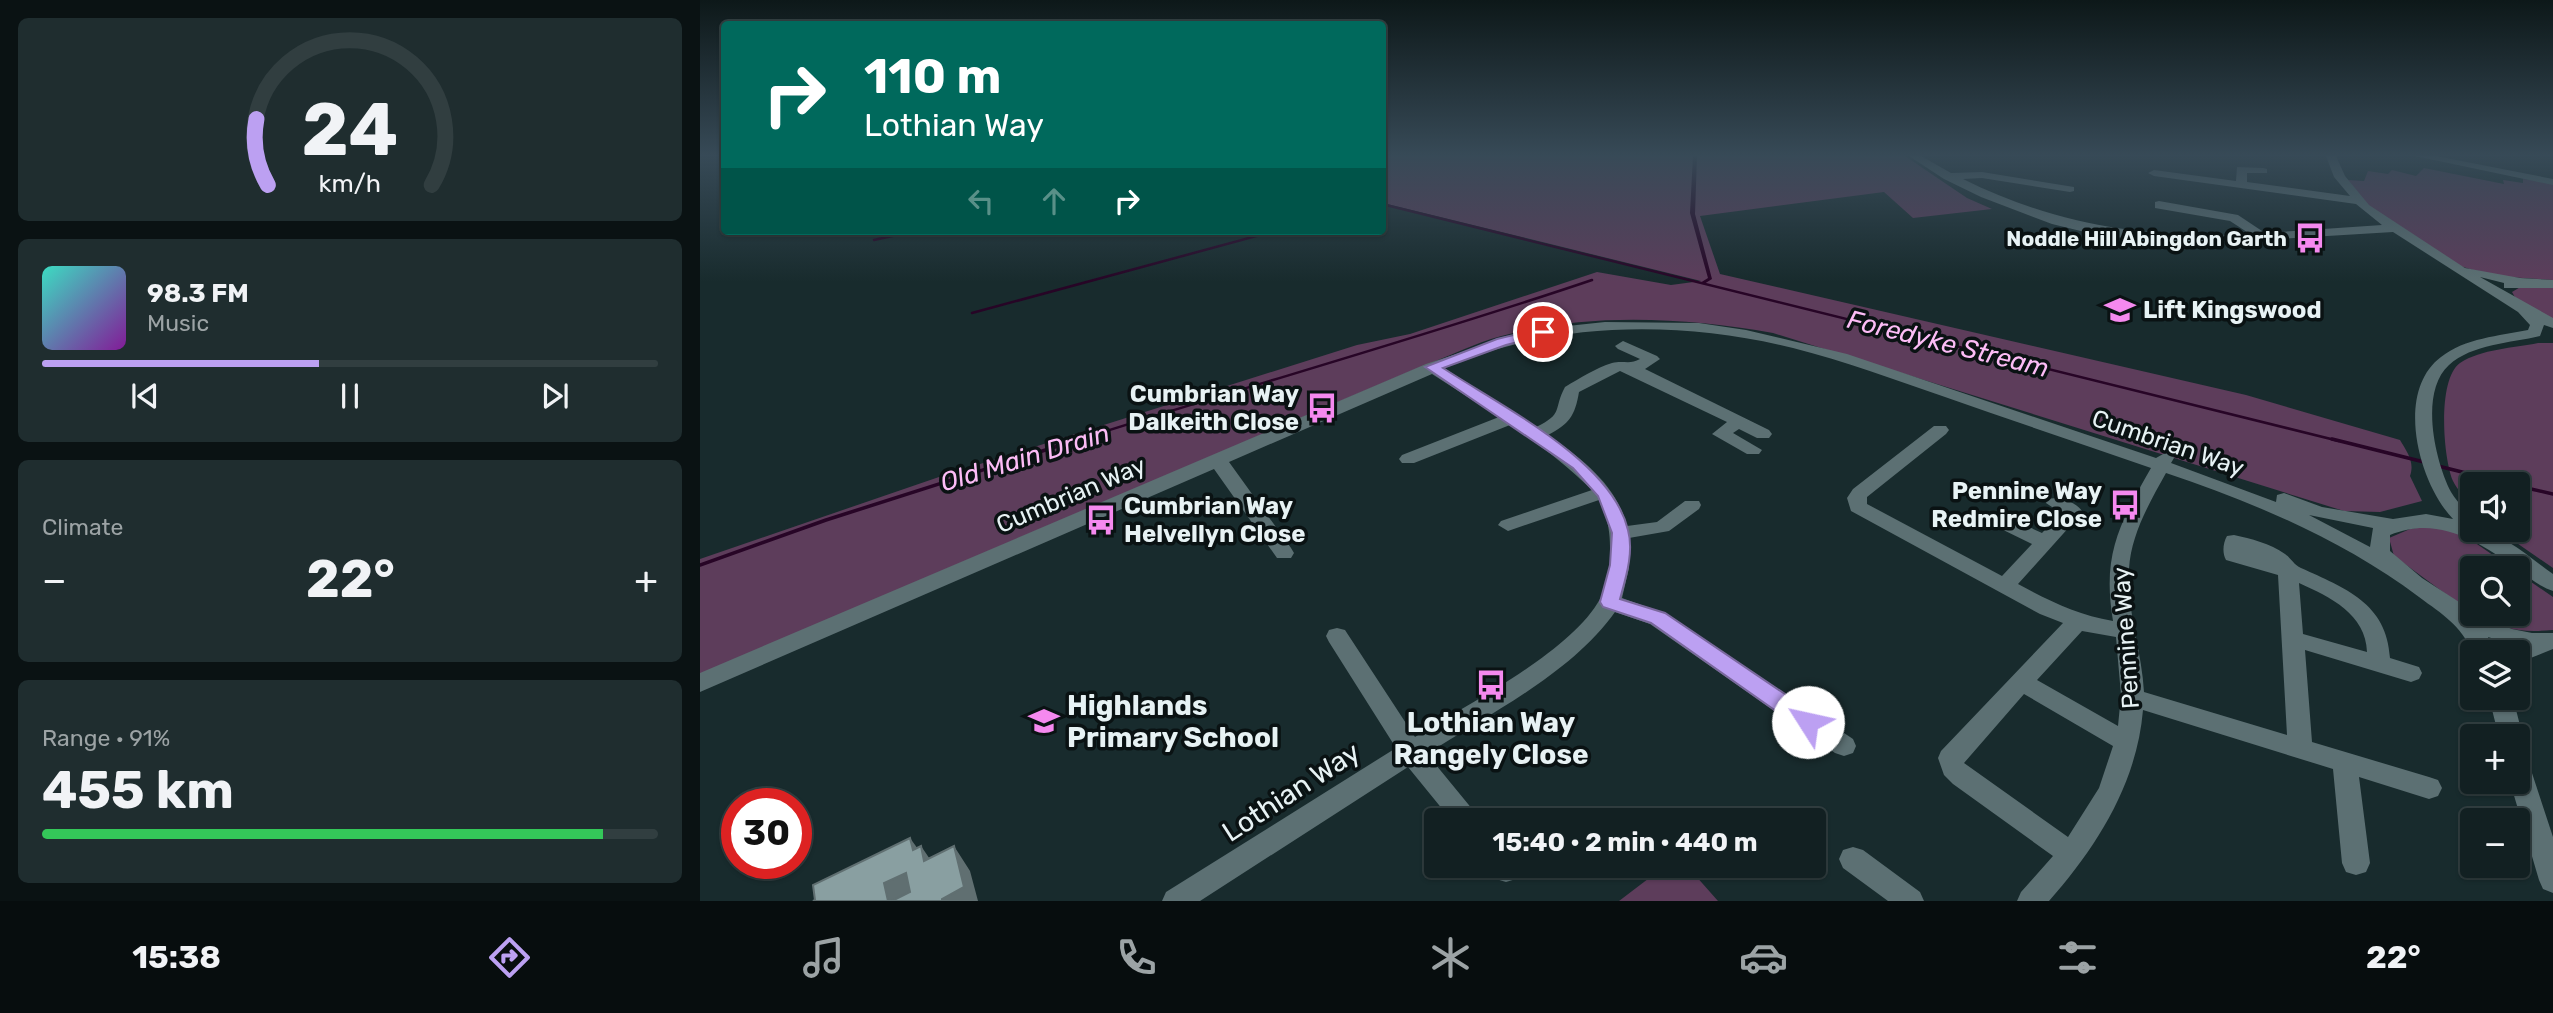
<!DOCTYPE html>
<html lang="en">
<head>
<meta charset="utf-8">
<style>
	body { margin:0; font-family:Rubik,sans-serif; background:#1f2d2f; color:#f1f3f6; height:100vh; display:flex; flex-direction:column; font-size:26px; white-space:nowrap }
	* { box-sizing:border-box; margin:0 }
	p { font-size:23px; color:#9ca3a5 }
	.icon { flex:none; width:38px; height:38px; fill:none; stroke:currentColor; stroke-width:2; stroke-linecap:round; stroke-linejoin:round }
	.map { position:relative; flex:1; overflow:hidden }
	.details { display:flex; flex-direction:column; gap:18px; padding:18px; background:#0a1213; width:700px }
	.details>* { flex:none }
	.guide { position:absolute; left:21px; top:21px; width:665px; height:214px; border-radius:7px; box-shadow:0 2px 5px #0004,0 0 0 2px #313e40; background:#00695c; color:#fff; overflow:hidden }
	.buttons { position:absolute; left:1760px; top:472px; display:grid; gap:14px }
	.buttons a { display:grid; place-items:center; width:70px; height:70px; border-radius:7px; background:#122022; box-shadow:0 2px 5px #0004,0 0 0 2px #313e40; font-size:35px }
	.speed { position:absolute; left:21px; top:788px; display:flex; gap:14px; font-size:35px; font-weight:700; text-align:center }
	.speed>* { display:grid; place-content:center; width:91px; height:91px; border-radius:50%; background:#122022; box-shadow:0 2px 5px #0004,0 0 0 2px #313e40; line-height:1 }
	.speed .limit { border:10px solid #d22; background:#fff; color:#111 }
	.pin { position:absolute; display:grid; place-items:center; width:60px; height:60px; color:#fff; margin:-30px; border:4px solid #fff; border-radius:50%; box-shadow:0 2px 7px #0007 }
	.me { position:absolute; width:77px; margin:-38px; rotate:305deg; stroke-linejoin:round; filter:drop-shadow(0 0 5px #0008) }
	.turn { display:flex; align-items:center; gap:24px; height:147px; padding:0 28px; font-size:32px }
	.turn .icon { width:91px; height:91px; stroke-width:2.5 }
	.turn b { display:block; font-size:49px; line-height:60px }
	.lanes { display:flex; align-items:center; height:66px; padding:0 28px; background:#0003; justify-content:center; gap:35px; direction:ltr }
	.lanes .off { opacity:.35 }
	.big { font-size:52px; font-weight:700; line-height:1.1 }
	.details .tile { flex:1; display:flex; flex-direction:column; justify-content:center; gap:10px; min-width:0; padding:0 24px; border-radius:10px; background:#1f2d2f }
	.details .dial { align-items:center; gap:0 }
	.dial svg { height:182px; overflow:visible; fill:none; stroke:#313e40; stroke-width:7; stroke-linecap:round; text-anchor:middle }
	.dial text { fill:#f1f3f6; stroke:none }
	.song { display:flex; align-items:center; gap:21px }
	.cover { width:84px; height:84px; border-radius:10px; background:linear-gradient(135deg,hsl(170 70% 55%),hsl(290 70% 35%)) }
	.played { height:7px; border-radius:4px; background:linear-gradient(90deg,#bca0f2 45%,#313e40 45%) }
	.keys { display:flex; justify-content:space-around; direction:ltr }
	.heat { display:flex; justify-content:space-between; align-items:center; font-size:38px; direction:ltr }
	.charge { height:10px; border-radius:5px; background:linear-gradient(90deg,#34c759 91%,#313e40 0) }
	.trip { position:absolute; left:724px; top:808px; width:402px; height:70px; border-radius:7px; background:#122022; box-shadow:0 2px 5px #0004,0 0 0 2px #313e40; font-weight:700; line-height:70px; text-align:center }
	.tabs { display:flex; height:112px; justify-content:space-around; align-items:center; background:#070d0e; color:#9ca3a5 }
	.tabs .icon { width:49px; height:49px }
	.tabs .on { color:#bca0f2 }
	.tabs b { font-size:32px; color:#f1f3f6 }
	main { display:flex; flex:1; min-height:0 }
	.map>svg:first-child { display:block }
	.green { fill:#5d3d5b }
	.water { fill:#270526 }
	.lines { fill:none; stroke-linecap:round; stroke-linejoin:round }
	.stream-far1 { stroke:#270526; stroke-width:2.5 }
	.stream { stroke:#270526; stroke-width:3.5 }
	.minor { fill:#5c7073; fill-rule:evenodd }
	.shaded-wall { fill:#606f71 }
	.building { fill:#899fa1; stroke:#606f71; stroke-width:2 }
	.route { fill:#bca0f2; stroke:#7a689d; stroke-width:2 }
	.labels { text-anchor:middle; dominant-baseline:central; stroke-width:7; stroke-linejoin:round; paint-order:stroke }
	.far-poi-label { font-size:21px; font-weight:bold; fill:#e7f2f4; stroke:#0a1213; text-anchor:end }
	.poi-label { font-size:24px; font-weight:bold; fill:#e7f2f4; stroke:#0a1213; text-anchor:start }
	.street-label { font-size:24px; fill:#e7f2f4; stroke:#0a1213 }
	.water-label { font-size:26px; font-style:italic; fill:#fcbcf6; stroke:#0a1213 }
	.near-poi-label { font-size:28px; font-weight:bold; fill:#e7f2f4; stroke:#0a1213; text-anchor:start }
	.near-street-label { font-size:28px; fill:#e7f2f4; stroke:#0a1213 }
</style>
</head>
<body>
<main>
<section class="details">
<div class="tile dial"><svg viewBox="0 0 100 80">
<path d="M14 69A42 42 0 1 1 86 69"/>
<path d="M14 69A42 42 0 0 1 9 40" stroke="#bca0f2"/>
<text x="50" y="56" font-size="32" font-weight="700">24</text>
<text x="50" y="72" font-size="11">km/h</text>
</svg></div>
<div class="tile">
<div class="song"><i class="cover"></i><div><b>98.3 FM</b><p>Music</p></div></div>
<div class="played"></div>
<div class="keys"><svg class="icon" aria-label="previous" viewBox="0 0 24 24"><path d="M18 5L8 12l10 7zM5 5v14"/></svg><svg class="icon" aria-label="pause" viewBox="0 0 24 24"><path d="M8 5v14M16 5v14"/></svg><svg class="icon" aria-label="next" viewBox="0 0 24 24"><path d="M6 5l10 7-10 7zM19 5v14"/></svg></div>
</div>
<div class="tile"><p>Climate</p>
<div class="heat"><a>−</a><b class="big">22°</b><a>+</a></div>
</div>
<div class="tile"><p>Range · 91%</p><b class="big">455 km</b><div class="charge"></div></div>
</section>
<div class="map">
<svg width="1853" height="901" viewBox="0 0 1853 901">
	<rect width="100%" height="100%" fill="#182b2d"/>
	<path class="green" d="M683,156H1205L1267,198L1292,209L1213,218L1184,192L1000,216L1020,274L1546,395L1700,440C1707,452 1715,462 1710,476L1722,501L1680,512L1644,511L1073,333C981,317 882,312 791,339C764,348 738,361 711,371L0,674V559L239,477L657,345L710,334L897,272L971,285L1001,281L683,203Z
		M1724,168L1804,184L1803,180L1823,183V179L1853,183V280L1792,276L1760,266L1665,204L1648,180L1664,181L1668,171L1688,174L1692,170L1716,176Z
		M1822,286L1853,288V321L1816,299L1812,292Z
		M1838,343H1853V568L1798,530H1818V485H1773V507C1767,499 1757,490 1753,481C1743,458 1737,379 1760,363C1781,349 1814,348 1838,343Z
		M1728,526L1761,533L1813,569H1773V614L1694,556L1689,538L1710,529Z
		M1818,573L1853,597V630C1819,633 1804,629 1773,614H1818Z
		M965,866H987L1018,901H919Z"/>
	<path class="water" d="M993,156H997L995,214L1012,279L1004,284L1000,283L1008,278L990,213Z"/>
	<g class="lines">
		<path class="stream-far1" d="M682,204L1639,441
			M174,240L215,231
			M272,313L575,231
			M375,441C547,386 721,338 892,280"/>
		<path class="stream" d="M1632,439L1724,462
			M1738,466L1814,485
			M1818,486L1853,494
			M0,565L126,520L380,439"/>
		<path class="minor" d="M1209,156H1221L1251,173L1282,172L1374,187V191L1370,192L1282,178L1263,179C1355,225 1448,239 1550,234L1530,221L1455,208V202L1459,201L1538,215L1565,233L1682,225L1656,204L1454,176L1448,173L1454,170L1536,181L1537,167L1563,168L1567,169V173H1547V182L1650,196L1634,177L1626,156H1636L1645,176L1669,205L1765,268L1820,278L1853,280V288H1804V283L1780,277L1853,318V328L1844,325L1840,336C1811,343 1772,344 1749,365C1719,392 1735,461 1751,492C1756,501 1765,509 1773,516V530C1801,530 1831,559 1853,574V591C1840,587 1827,576 1816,568C1778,541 1737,515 1690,535V551L1722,578L1773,611V614L1812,629L1832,633H1853V649L1818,663V653H1808L1817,646L1788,637L1795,653H1773C1760,624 1743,615 1719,597C1643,540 1555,503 1466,473C1450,502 1431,534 1429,569C1426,609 1442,651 1444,692L1587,735L1578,575L1526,560C1522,553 1523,543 1527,536L1534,535C1551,539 1570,543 1585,554C1591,558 1594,565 1601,568C1645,588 1687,603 1690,658L1719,667L1722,673L1719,679L1711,682L1605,650L1612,742L1729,777L1738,780L1742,788L1738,796L1729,799L1659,777L1670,863L1666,872L1656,875L1646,872L1642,863L1633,769L1443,710C1437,783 1397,847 1349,901H1317L1321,892L1353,856L1253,784L1244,775L1238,758L1241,751L1363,623L1340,614L1151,511L1147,498L1153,489L1234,426H1246L1249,430L1246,434L1167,497V504L1302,576L1332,544L1289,523L1286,519L1289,515H1303L1342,533L1361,513L1346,503L1348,499C1359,496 1376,502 1382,511L1380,515L1318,584C1349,601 1378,615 1413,621C1402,555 1419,524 1451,468C1382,444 1313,421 1245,397C1195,380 1145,361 1093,348C979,320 853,321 744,368L836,427C864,414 853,409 865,387C880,378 896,368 912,363C923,360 930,365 940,359L918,349L915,346L923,341L957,356L960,359L945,369L1069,430L1072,434L1069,438H1057L1039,429L1033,433L1062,450L1059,454H1047L1012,434L1027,422L920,371L879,392C875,416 869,424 848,435C882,459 916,484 927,526L957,522L985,501H999L1001,505L999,509L969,531L929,538V568L922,598L966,614L1153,739L1156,746L1153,753L1144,756L1135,753L950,624L915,612C871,674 790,713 727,754L782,821H752L708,767L500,901H462L466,892L696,748L629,642L626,636L629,630L637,628L645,630L715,737C768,704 871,652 900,599C909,584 911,564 910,547C910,531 907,514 899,500L808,531L798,525L801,521L892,490C867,465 839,444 810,425L714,463H702L699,459L702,455L799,417L732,374L529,462L591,548L594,553L591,558H577L514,469L0,692V673L726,364L805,338L858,327L905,322L999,323L1046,330L1147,354L1456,458L1465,453L1471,454L1474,458L1471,463L1576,502L1577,495L1584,493L1622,507L1693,519L1726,514L1753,519C1719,484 1694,392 1741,357C1765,338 1799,336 1828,330L1830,325L1818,312L1693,232L1512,243L1431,239L1393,234L1352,224L1281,197L1244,179ZM1609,515L1673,528L1670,547ZM1599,583C1630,597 1666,614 1667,652L1603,634ZM1382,631L1416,637L1421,695L1418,726L1337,680ZM1324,694L1413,746L1399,788L1368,837L1264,763Z
			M1715,156H1736L1853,179V185Z
			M1789,698H1813L1823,737L1820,744L1818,737H1799Z
			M1818,757L1827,760L1830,767L1853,837V893L1843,889L1839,880L1810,782H1818Z
			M1153,847L1163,850L1220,892L1224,901H1188L1143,868L1139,859L1143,850Z
			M791,866H818L820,870L816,879L806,882L796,879Z"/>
	</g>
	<path class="shaded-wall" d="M210,838L223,856L221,846L238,871L241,885L213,850Z
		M254,846L270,871L278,901H242V899Z
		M206,873L216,901H188L184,883Z"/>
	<path class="building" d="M210,838L213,850L221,846L224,861L254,846L264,887L242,899V901H192L210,892L206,873L184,883L188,901H113L115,900L113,885Z"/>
	<linearGradient id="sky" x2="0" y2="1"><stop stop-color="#0d1819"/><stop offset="0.55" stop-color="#374a57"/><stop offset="1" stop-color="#374a57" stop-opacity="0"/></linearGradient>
	<rect width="1853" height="282" fill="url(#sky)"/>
	<path class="route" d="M843,328L849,332L847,335L806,345L743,368C801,406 912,461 928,530C934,552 926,577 920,599L965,613L1116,715L1119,722L1116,728L1108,730L1100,728L951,623L903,607L900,602L910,565L912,533L898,496L873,468L725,367L797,339Z"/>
	<defs>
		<g id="bus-bare" transform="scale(2.415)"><path d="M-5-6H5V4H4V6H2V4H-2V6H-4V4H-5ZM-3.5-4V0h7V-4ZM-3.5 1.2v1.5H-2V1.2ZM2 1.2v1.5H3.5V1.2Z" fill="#f589ef" stroke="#0a1213" stroke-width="2.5" paint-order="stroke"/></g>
		<g id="school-bare" transform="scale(2.415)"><path d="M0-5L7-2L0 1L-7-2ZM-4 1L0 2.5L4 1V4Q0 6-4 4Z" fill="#f589ef" stroke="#0a1213" stroke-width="2.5" paint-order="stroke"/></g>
	</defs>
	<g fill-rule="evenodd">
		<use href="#bus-bare" x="1610" y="238"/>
		<use href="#school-bare" x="1420" y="310"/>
		<use href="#bus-bare" x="622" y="408"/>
		<use href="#bus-bare" x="1425" y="505"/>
		<use href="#bus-bare" x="401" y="520"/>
		<use href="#bus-bare" x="791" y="685"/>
		<use href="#school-bare" x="344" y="721"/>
	</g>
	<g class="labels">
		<g class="far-poi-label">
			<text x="1587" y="238">Noddle Hill Abingdon Garth</text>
		</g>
		<g class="poi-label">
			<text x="1443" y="310">Lift Kingswood</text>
			<text x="599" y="394" text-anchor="end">Cumbrian Way<tspan x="599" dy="28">Dalkeith Close</tspan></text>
			<text x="1402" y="491" text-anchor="end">Pennine Way<tspan x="1402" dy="28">Redmire Close</tspan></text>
			<text x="424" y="506">Cumbrian Way<tspan x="424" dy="28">Helvellyn Close</tspan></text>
		</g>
		<g class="street-label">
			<text transform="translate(1468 443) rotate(19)">Cumbrian Way</text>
			<text transform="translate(371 495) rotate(-23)">Cumbrian Way</text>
			<text transform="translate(1426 638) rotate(-94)">Pennine Way</text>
		</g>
		<g class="water-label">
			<text transform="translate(1248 344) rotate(14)">Foredyke Stream</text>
			<text transform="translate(325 458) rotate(-17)">Old Main Drain</text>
		</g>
		<g class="near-poi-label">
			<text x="367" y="705">Highlands<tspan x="367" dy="32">Primary School</tspan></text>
			<text x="791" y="722" text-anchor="middle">Lothian Way<tspan x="791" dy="32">Rangely Close</tspan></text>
		</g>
		<g class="near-street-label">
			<text transform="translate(591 792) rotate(-33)">Lothian Way</text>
		</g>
	</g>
</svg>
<div class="buttons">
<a><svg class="icon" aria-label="sound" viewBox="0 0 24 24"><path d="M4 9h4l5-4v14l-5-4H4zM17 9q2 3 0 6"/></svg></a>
<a><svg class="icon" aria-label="search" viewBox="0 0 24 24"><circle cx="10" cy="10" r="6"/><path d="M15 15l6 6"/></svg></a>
<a><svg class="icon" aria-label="layers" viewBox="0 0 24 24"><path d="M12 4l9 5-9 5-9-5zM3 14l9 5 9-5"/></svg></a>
<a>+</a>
<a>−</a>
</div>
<div class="speed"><div class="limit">30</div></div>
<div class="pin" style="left:843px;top:332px;background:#d93025"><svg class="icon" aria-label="arrive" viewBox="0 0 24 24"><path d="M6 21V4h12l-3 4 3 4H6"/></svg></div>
<svg class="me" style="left:1108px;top:722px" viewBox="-20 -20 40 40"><circle r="19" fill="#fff"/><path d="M0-13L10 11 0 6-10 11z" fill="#bca0f2"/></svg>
<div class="trip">15:40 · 2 min · 440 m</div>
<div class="guide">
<div class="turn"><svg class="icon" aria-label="right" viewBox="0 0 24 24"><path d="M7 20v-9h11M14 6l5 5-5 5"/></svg><div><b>110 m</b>Lothian Way</div></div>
<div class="lanes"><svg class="icon off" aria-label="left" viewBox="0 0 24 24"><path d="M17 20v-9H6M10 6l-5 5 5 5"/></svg><svg class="icon off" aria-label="ahead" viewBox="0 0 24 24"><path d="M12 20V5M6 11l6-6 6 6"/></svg><svg class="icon" aria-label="right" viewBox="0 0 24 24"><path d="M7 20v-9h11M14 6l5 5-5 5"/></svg></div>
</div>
</div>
</main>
<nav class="tabs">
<b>15:38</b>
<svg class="icon on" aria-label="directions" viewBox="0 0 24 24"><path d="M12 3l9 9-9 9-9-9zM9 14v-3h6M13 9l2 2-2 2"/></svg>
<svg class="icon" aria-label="music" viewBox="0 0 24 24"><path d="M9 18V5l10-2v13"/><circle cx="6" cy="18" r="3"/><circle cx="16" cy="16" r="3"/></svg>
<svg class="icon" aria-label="phone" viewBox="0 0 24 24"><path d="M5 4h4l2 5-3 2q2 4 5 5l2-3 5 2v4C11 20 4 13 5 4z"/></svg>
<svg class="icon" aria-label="climate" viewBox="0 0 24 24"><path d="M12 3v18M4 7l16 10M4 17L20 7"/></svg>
<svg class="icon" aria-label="car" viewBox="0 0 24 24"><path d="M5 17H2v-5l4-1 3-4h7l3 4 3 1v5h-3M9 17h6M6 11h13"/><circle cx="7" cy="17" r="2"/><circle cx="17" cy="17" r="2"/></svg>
<svg class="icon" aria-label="filters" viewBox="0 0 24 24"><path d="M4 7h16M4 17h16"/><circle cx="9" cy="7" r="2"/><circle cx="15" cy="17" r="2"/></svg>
<b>22°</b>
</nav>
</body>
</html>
